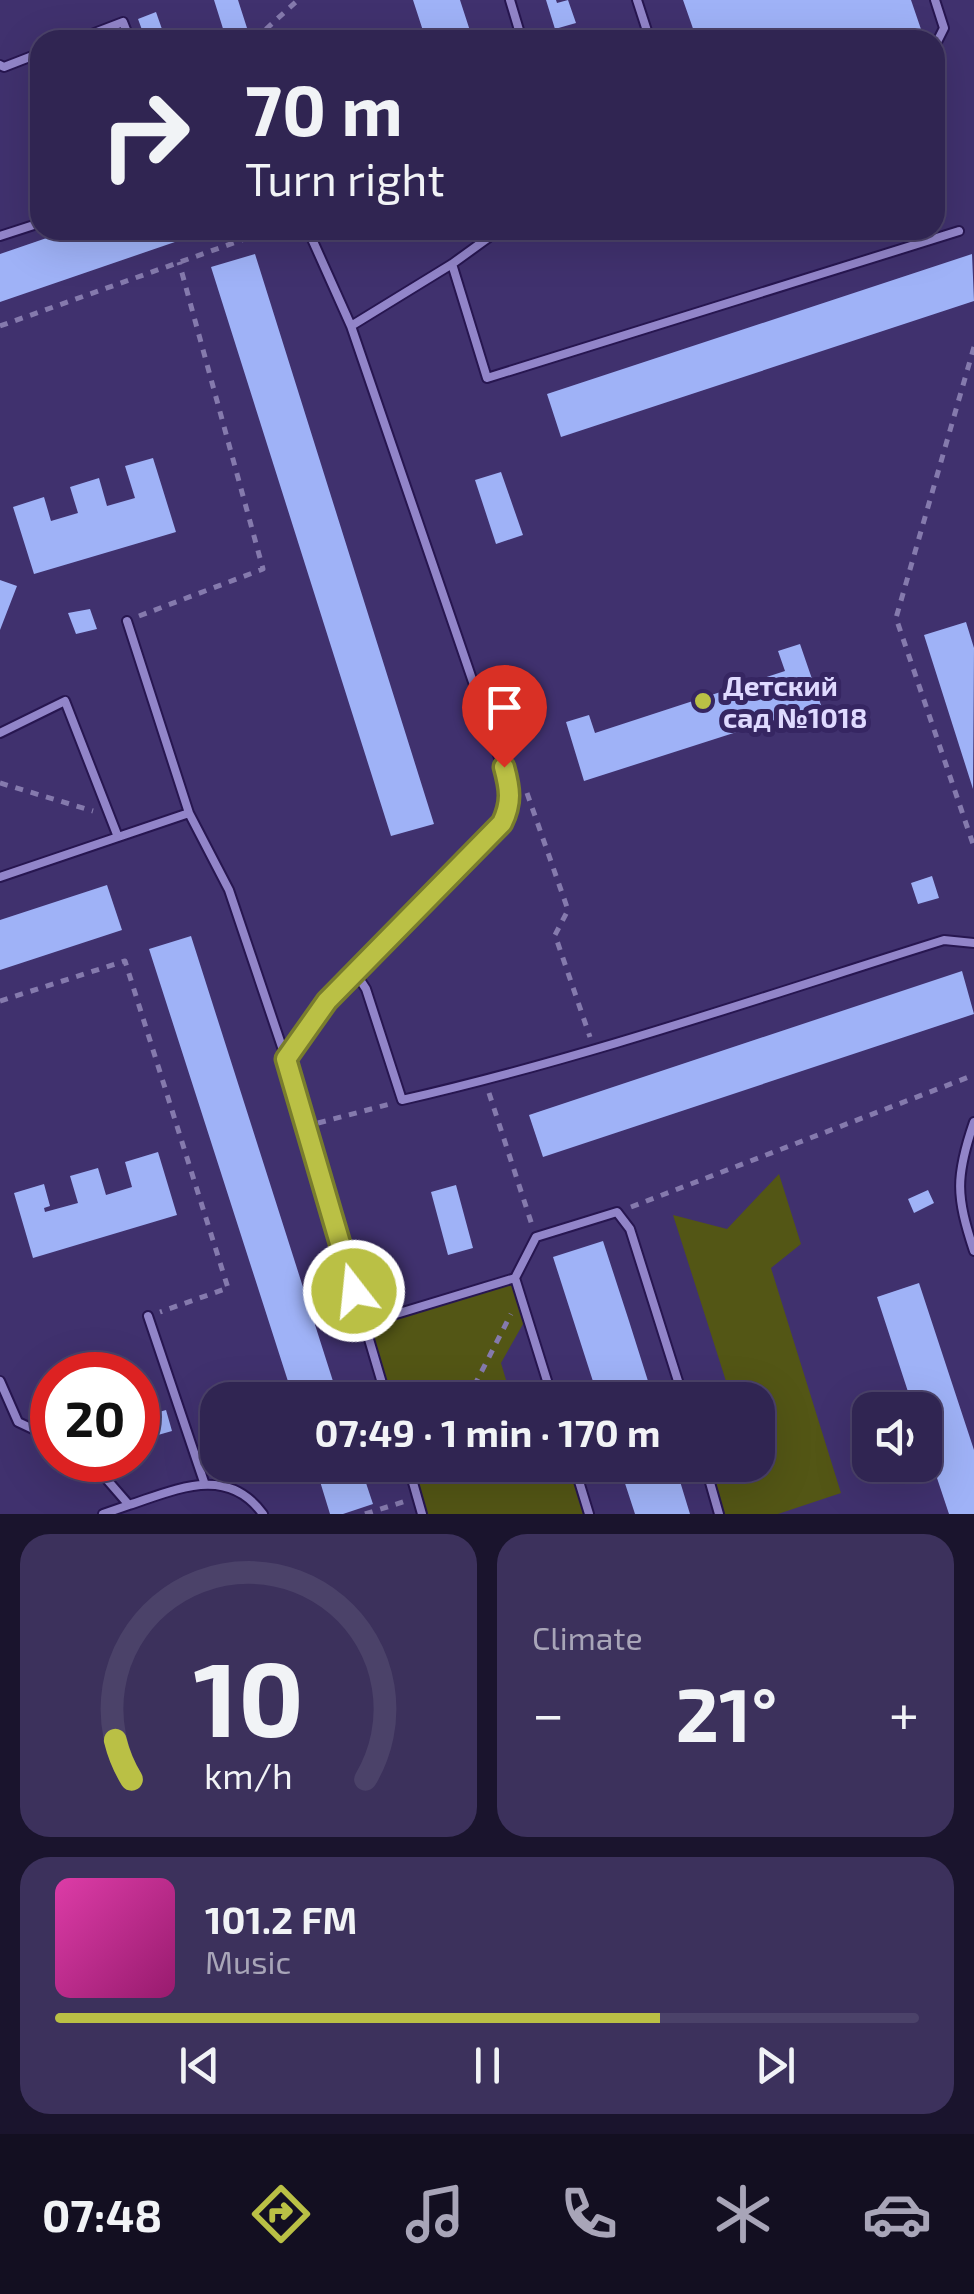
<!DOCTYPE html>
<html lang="en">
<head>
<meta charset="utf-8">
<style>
	body { margin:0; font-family:"Exo 2",sans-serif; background:#3c315c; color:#f1f3f6; height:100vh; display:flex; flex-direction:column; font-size:38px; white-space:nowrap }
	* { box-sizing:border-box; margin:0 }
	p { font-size:32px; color:#a8a5b8 }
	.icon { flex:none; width:55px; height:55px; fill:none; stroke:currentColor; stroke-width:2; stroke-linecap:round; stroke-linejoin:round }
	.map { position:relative; height:1514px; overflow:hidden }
	.panel { display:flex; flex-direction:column; gap:20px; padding:20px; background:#1a142d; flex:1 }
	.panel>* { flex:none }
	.banner { position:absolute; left:30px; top:30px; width:915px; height:210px; border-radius:30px; box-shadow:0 10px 40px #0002,0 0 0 2px #4b4269; background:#302552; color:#f1f3f6; overflow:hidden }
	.tools { position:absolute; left:852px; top:1392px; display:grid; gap:20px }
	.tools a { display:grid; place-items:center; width:90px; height:90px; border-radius:20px; background:#302552; box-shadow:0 10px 40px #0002,0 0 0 2px #4b4269; font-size:50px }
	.speed { position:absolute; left:30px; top:1352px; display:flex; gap:20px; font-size:50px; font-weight:700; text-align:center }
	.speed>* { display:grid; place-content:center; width:130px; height:130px; border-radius:50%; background:#302552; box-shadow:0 10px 40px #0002,0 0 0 2px #4b4269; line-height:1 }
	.speed .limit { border:15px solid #d22; background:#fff; color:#111 }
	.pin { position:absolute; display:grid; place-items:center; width:85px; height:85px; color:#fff; margin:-102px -42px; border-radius:50% 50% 50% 0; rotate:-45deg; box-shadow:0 0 10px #0007 }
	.pin .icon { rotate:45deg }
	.me { position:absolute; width:110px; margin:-55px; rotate:344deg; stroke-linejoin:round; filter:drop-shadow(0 0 8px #0008) }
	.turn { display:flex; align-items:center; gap:35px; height:210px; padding:0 50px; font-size:45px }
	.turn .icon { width:130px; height:130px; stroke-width:2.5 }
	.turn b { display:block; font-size:70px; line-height:85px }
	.big { font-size:75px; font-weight:700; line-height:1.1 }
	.panel .tile { flex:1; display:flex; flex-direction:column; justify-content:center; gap:15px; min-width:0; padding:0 35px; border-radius:30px; background:#3c315c }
	.panel .dial { align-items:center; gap:0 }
	.dial svg { height:260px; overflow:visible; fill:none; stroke:#4b4269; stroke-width:7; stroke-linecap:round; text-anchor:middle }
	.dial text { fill:#f1f3f6; stroke:none }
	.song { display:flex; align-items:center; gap:30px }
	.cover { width:120px; height:120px; border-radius:15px; background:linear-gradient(135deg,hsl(320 70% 55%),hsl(320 70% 35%)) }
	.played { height:10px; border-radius:5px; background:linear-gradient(90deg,#bac045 70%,#4b4269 70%) }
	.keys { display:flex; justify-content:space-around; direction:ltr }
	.heat { display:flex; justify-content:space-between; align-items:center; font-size:55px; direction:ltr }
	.panel .tiles { flex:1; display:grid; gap:20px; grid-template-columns:1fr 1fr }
	.tile:last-child { grid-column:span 2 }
	.trip { position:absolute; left:200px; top:1382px; width:575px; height:100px; border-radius:30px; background:#302552; box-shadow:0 10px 40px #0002,0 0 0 2px #4b4269; font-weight:700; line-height:100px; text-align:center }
	.dock { display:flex; height:160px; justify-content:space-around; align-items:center; background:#130f21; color:#a8a5b8 }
	.dock .icon { width:70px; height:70px }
	.dock .on { color:#bac045 }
	.dock b { font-size:45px; color:#f1f3f6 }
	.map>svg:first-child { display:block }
	.green { fill:#535615 }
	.building { fill:#9fb2f7 }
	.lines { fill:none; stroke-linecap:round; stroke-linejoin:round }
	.lane-casing { stroke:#271650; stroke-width:12 }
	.path { stroke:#857aad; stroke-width:5; stroke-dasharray:8 8; stroke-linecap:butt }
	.lane { stroke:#9285c9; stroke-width:8 }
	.route-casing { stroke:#797d2d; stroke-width:25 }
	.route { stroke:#bac045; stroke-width:18 }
	.poi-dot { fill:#bac045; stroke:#362662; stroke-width:4 }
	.labels { text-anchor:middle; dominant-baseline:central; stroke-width:10; stroke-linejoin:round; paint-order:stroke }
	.poi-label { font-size:28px; font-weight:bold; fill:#dfdaff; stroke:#362662; text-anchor:start }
</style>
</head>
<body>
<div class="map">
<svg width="974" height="1514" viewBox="0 0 974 1514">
	<rect width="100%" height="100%" fill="#40316e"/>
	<path class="green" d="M779,1174L801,1244L771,1268L841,1493L778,1514H719L710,1482L758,1465V1400H732L673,1215L727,1229Z
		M515,1278L527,1317L501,1363L512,1400H387L363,1324Z
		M408,1465H531L578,1479L589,1514H422Z"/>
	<path class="building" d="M214,0H238L247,28L225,35Z
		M413,0H460L473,40H426Z
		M546,0H556L557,3L568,0L576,23L555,29Z
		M683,0H911L924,38L904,40L901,31L874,40H697Z
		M156,12L163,32L145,38L138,19Z
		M70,230H207V231L0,302V254Z
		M255,254L434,824L391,836L211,267Z
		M972,254L974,301L561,437L547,394Z
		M153,458L176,532L34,574L13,507L44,497L51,521L78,513L70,487L99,478L107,506L135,498L125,466Z
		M501,472L523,535L496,544L475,480Z
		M0,580L17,586L0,630Z
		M90,609L97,629L76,634L68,613Z
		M966,622L974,648L973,789L924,635Z
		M800,644L821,705L584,781L566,722L589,715L595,733L785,671L778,651Z
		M932,876L939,898L918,904L911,883Z
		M107,885L122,930L0,970V920Z
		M191,936L339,1400H294L149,949Z
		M962,971L974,1014L543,1157L529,1115Z
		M158,1152L177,1215L33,1258L14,1193L44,1184L50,1206L44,1208L45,1212L78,1203L70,1176L98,1168L106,1195L132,1187L125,1162Z
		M456,1185L473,1248L448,1255L431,1192Z
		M928,1190L934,1203L914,1213L908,1199Z
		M603,1241L629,1321L654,1400H599L553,1257Z
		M919,1283L974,1450V1514H949L925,1442V1410H914L877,1297Z
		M218,1407V1448H217L204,1412Z
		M166,1410L172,1431L151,1437L145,1416Z
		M315,1465H360L373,1504L343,1514H330Z
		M619,1465H675L690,1514H635Z"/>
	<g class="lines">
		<g class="lane-casing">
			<path id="lane" d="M510,0L522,40
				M637,0L650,40
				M935,0L944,28L935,46
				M76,40L123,22L130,40
				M0,65L4,67L40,53
				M308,230L351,326
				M0,236L40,223
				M452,264L487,378L959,231
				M127,621L189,813
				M0,733L65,701L118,837
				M0,877L189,813L229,890L286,1059
				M355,972L366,989L402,1100C586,1058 765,996 944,940L974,943
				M974,1122C955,1177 956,1196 974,1251
				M148,1316L204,1482
				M363,1324L515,1278
				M0,1381L18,1422L52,1438
				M387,1400L286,1059L327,1001L502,823L510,806V790L351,326L452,264L499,230
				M553,1400L515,1278L536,1237L617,1212L630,1229L684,1400
				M90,1460L129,1505C175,1490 227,1464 263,1514
				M408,1465L422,1514
				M574,1465L589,1514
				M705,1465L719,1514
				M103,1514L129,1505"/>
		</g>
		<path class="path" d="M254,40L298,0
			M0,326L270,230
			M974,347L896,618L974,847
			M139,616L263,569L179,262
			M0,783L93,811
			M527,793L568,910L555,935L590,1037
			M0,1001L125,961L228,1288L160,1312
			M489,1093L532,1225
			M318,1123L390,1104
			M631,1207L974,1075
			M467,1400L511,1314
			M365,1514L406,1501"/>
		<use href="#lane" class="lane"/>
	</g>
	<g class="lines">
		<g class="route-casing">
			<path id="route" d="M354,1291L286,1059L327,1001L502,823C512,802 510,789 504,767"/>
		</g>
		<use href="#route" class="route"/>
	</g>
	<circle class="poi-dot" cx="703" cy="701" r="10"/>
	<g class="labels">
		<g class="poi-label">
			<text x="723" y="685">Детский<tspan x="723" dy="32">сад №1018</tspan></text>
		</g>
	</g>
</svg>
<div class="tools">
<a><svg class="icon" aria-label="sound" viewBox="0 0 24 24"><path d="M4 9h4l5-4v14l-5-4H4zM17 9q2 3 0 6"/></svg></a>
</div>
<div class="speed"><div class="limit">20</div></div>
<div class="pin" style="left:504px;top:767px;background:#d93025"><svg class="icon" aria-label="arrive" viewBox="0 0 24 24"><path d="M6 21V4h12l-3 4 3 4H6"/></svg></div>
<svg class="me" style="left:354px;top:1291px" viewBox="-20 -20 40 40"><circle r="17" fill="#bac045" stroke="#fff" stroke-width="3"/><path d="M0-11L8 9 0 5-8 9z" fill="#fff"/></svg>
<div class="trip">07:49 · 1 min · 170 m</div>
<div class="banner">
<div class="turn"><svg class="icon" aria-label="right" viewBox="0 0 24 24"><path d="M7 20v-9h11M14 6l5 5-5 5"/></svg><div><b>70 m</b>Turn right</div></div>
</div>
</div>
<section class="panel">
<div class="tiles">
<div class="tile dial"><svg viewBox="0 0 100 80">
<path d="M14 69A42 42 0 1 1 86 69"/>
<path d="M14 69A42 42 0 0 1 9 57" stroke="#bac045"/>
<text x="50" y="56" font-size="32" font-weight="700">10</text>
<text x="50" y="72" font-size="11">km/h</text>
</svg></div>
<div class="tile"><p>Climate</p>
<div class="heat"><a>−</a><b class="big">21°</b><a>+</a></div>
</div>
<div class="tile">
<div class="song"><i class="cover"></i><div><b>101.2 FM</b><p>Music</p></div></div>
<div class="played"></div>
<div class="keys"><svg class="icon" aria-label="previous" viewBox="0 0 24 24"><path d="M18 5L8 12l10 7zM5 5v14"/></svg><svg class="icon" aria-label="pause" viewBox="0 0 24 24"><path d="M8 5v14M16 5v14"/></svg><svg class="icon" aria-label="next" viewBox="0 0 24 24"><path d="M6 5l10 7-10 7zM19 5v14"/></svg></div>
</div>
</div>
</section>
<nav class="dock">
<b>07:48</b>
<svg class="icon on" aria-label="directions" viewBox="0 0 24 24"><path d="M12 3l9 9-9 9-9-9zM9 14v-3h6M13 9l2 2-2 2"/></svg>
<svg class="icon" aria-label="music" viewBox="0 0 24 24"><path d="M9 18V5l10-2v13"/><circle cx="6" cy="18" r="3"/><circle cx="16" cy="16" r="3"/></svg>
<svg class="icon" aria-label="phone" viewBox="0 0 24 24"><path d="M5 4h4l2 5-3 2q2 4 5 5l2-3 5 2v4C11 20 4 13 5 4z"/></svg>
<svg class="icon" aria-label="climate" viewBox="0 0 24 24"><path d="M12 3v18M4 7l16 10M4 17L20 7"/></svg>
<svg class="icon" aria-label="car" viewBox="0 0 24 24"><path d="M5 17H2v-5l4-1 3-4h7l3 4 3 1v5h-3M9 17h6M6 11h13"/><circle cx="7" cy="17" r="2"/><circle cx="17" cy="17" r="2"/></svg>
</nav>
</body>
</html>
